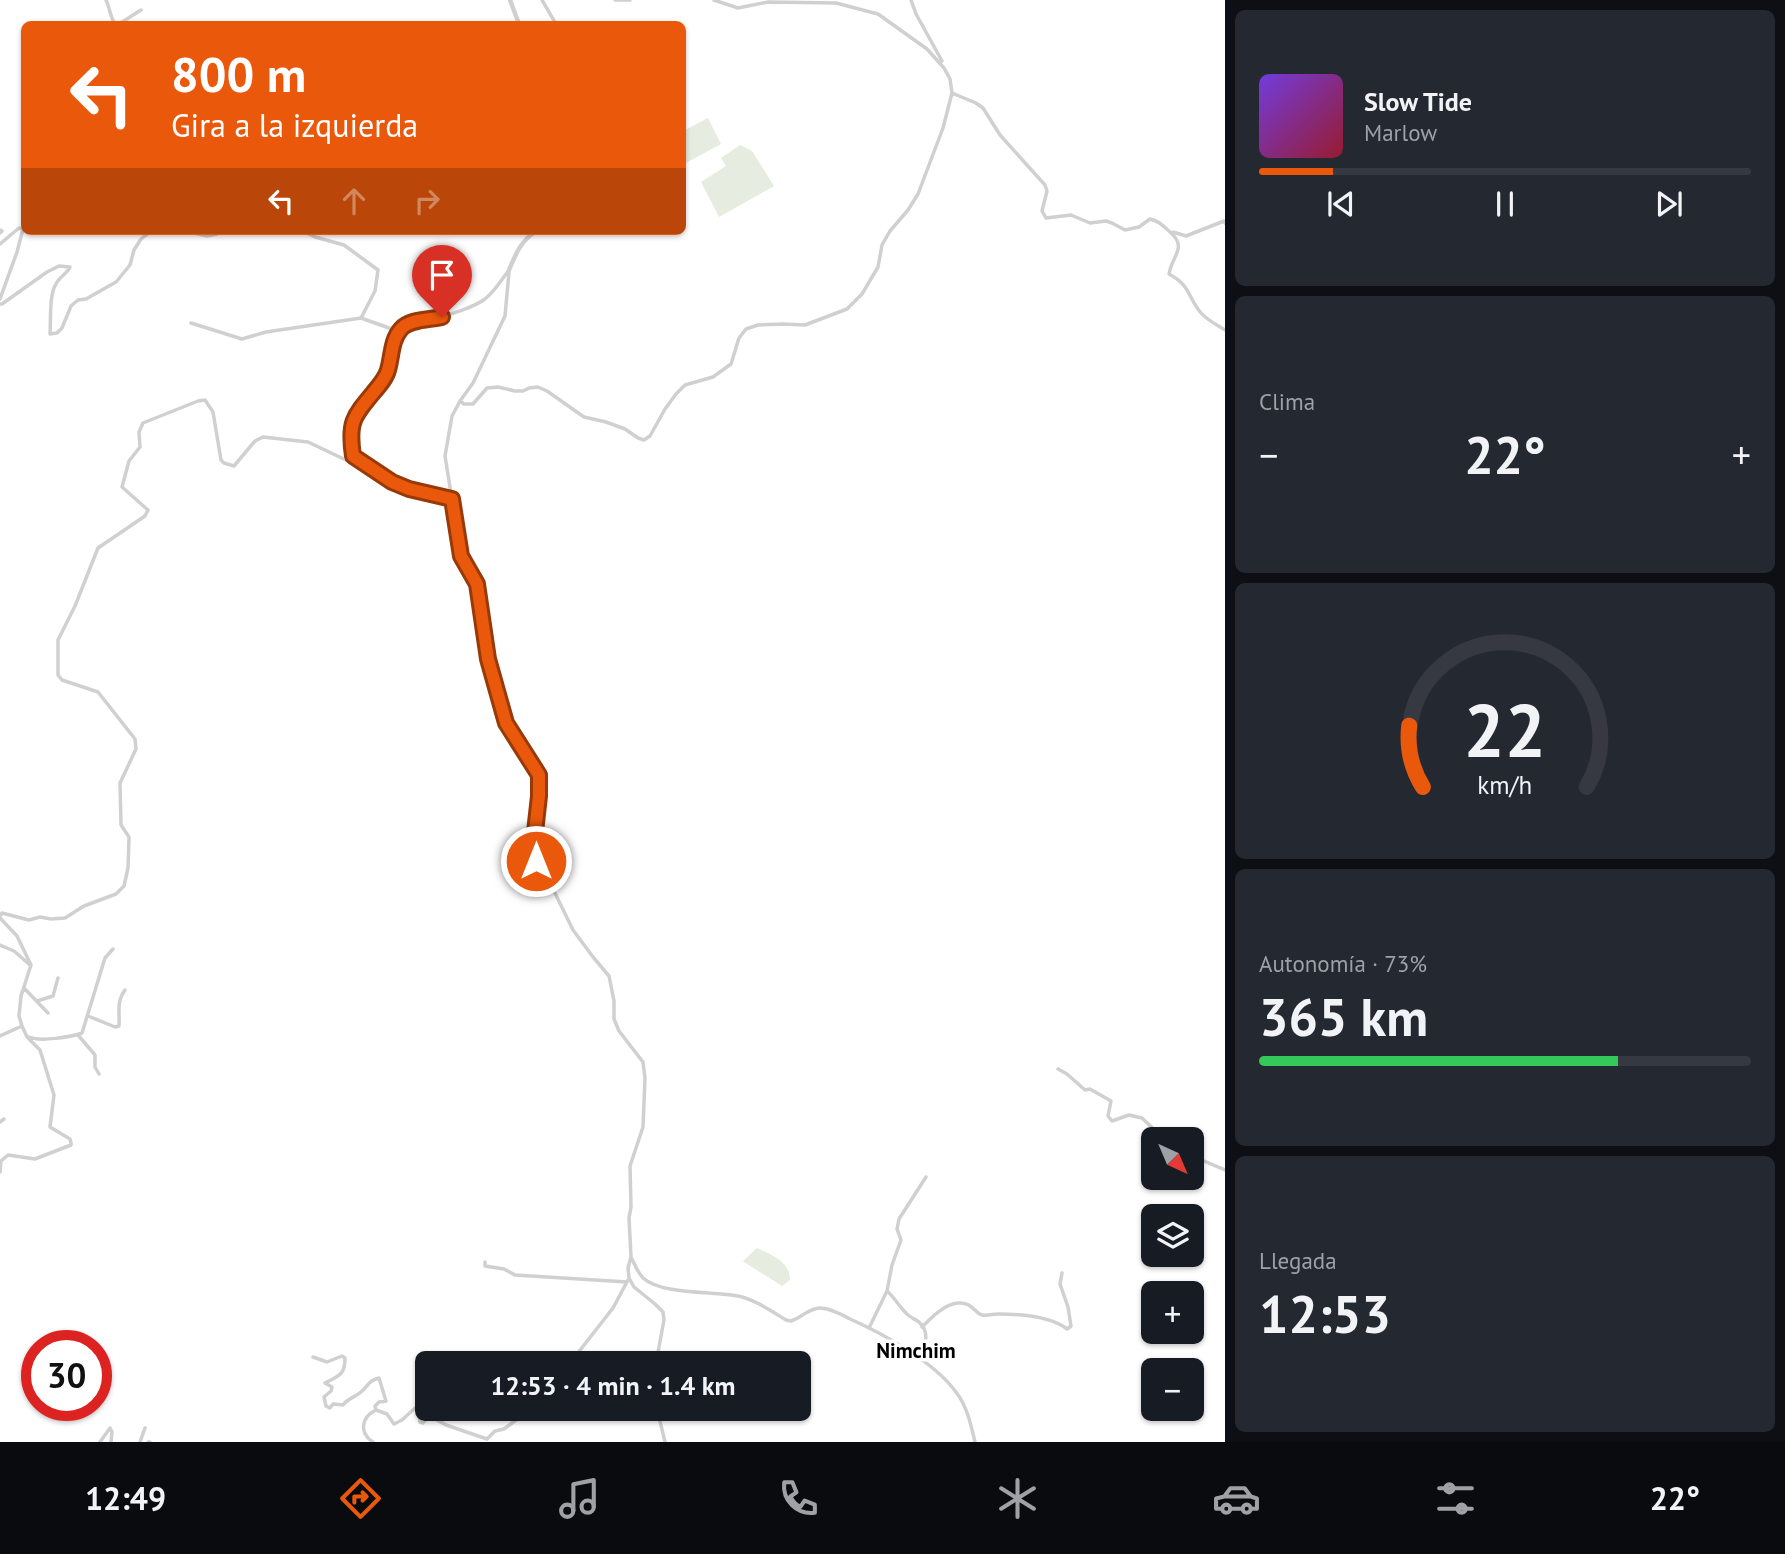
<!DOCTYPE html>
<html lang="es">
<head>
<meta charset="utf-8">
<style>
	body { margin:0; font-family:"PT Sans",sans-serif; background:#242831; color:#f1f3f6; height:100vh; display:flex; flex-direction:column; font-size:26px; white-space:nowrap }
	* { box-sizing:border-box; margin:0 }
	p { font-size:23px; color:#9ea1a6 }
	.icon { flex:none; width:38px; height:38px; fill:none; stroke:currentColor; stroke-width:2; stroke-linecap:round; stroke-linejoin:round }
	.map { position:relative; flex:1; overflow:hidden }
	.drawer { display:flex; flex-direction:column; gap:10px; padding:10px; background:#0d0f14; width:560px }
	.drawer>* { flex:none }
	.banner { position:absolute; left:21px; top:21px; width:665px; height:214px; border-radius:10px; box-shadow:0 2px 5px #0004; background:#ea580c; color:#fff; overflow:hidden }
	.needle { width:46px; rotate:136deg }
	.tools { position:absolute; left:1141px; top:1127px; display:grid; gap:14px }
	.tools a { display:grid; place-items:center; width:63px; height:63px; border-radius:10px; background:#171b24; box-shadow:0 2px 5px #0004; font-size:35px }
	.speed { position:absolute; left:21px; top:1330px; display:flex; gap:14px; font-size:35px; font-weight:700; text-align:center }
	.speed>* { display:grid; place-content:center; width:91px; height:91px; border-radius:50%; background:#171b24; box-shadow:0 2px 5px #0004; line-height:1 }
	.speed .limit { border:10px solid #d22; background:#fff; color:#111 }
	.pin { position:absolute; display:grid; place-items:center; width:60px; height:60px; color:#fff; margin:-72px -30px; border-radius:50% 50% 50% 0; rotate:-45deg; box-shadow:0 0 7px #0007 }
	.pin .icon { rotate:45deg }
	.me { position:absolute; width:77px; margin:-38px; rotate:0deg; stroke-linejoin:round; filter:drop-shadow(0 0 5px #0008) }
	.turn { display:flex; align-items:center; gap:24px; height:147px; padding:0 35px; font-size:32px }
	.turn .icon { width:91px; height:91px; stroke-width:2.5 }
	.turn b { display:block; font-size:49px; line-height:60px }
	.lanes { display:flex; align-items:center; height:66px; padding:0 35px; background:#0003; justify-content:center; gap:35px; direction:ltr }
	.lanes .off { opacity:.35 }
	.big { font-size:52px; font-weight:600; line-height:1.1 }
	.drawer .widget { flex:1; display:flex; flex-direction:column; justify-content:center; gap:10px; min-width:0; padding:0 24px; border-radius:10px; background:#242831 }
	.drawer .dial { align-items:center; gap:0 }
	.dial svg { height:182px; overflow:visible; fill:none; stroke:#363941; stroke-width:7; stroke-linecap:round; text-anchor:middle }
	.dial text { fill:#f1f3f6; stroke:none }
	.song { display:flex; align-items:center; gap:21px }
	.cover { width:84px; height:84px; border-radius:10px; background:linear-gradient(135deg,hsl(260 70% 55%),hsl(350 70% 35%)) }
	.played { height:7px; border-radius:4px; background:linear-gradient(90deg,#ea580c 15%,#363941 15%) }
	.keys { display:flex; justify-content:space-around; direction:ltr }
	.heat { display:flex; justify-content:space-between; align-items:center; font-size:38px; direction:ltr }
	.charge { height:10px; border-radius:5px; background:linear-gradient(90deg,#34c759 73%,#363941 0) }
	.trip { position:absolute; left:415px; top:1351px; width:396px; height:70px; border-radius:10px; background:#171b24; box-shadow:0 2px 5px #0004; font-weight:600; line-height:70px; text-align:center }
	.tabs { display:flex; height:112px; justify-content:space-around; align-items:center; background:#090b0e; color:#9ea1a6 }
	.tabs .icon { width:49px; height:49px }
	.tabs .active { color:#ea580c }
	.tabs b { font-size:32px; color:#f1f3f6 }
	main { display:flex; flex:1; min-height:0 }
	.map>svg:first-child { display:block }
	.green { fill:#e6ecdf }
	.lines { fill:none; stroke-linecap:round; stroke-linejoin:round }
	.minor { stroke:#d0d0d0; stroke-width:3.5 }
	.tertiary { stroke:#d0d0d0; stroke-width:4.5 }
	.route-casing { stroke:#983908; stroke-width:18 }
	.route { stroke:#ea580c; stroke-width:12 }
	.labels { text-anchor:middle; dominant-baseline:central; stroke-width:7; stroke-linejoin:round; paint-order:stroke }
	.quarter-label { font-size:21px; font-weight:bold; fill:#000; stroke:#fff }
</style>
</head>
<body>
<main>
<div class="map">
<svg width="1225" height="1442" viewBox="0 0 1225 1442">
	<rect width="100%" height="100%" fill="#fff"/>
	<path class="green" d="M708,118L721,144L684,164L683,160V131Z
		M740,145L752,151L774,186L719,217L701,182L726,166L721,158Z
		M757,1248C772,1255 790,1262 790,1280L782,1286L744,1262L743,1261Z"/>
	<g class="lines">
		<path class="minor" d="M106,0C110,8 110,17 115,24H119L141,10
			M542,0L556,24
			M615,0H630
			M911,0L916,14L942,61
			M952,93L976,103L983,108L1000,135L1045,185L1047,191L1042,211L1046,218L1071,215L1090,223L1106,221L1112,223L1125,230L1139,227L1150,219C1159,221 1163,226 1170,232C1188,248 1172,255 1169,274C1191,286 1187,296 1201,313C1207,320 1217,325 1225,330
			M0,230L2,231L0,233
			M186,231L207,236L217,234L218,231
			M303,231L315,237L344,245L378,270L375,291L361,318
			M1173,232L1186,236L1224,221L1225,223
			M0,244L19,228L23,229L17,252L0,299
			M509,272L505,316L473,383L460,401L452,416L445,456L461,556L477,584L488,659L506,723L539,775V796L535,832L530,854L531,860L536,861L546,853L549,855L551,885L573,930L593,957L609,976L614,1001V1019L619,1031L643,1062L645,1078L643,1127L630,1166L631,1207L629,1218L631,1257L628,1268L629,1278L634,1287L655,1304L663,1312L664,1320L656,1363
			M0,304H2L47,272L59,266L70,267C67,274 59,277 56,284C49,294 51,321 50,334L57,333L62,328L71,306L78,300L86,299L116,282L130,265L134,250L141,239L151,231
			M191,323L242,339L266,332L361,318L389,328L400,330
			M460,401L464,404H473L487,388L498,387L515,391H523L529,388L538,387L547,391L584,417L606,422L625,429L638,438L644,440L650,436L665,409L676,394L685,385L713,377L731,364L739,338L746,329L758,325L783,324L805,325L847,309L862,294L878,267L882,245L890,231L908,210L918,194L943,128L952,93L950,79L944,68L927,49L878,14L836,3L768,2L738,8L714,0
			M353,456L392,482L409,489L452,499
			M0,916L2,913L29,920L40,917L51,919L65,918L84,906L116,894L124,886L128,868L129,837L121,825L120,783L136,749L135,739L98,692L62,680L58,675V640L75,606L98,548L145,516L148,510L122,487L129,461L140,447L139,432L143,423L198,401L205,400L213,412L221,460L224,463L234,466L255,441L263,437L308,442L348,461L353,456C351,443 350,431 354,419C361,400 382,390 388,371C392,357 391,335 405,326C414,321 425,320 436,318C450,315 474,307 485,299C495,291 502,279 509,270
			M0,918L17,936L31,965L21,996L19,1016L22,1026L27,1037L40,1050L54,1095L50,1127L70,1139L71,1143V1145L35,1159L8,1155L1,1161L0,1172
			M0,945L14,951L30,965
			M24,988L48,1013
			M37,1001L53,996L58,978
			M88,1016L115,1027L119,1026C120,1012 116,1002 125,990
			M78,1035L95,1055V1067L99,1074
			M0,1036L22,1026
			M29,1037C40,1042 71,1037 82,1033L105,958L113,949
			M1058,1069L1067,1074L1085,1090L1090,1089L1111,1101L1108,1116L1112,1121L1129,1115L1142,1118L1164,1139
			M0,1122L4,1119
			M1192,1156L1225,1170
			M632,1259C635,1265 638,1273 643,1278C662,1295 713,1291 738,1296C756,1300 771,1311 786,1320L791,1321C801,1318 809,1308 820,1308C830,1308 841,1314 850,1319C884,1334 934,1362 956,1392C967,1406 971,1425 975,1442
			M485,1262V1266L504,1269L515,1275L627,1282
			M887,1291C894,1297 899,1306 905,1312C909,1317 915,1319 919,1322C931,1333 925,1346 918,1358
			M922,1327C931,1318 944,1304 958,1303C973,1302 973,1312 982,1315C986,1316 994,1314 998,1314C1020,1314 1050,1316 1067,1329L1071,1326L1068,1307L1060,1284L1062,1273
			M869,1328L887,1291L892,1265L901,1240L897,1229L899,1219L926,1177
			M313,1357L327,1362L342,1356L345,1358C345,1375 339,1376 325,1383L332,1387L331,1391L324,1397L326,1406L330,1408L333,1404L343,1405C348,1398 354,1398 361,1392C368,1386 369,1380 379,1378L386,1401L379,1402L375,1406L376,1410
			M570,1363L613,1308L628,1280
			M434,1409L435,1419L446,1425L487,1439L495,1431L504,1429L531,1409
			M657,1409L665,1442
			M100,1442L110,1428L112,1432L111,1442
			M140,1442L145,1428
			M148,1442H150
			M373,1442C359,1433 361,1417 376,1410L387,1414L394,1424L402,1420L415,1408L419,1412L420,1422L423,1423L433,1409"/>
		<path class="tertiary" d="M510,0L519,24
			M509,270C516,253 521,241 536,231"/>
	</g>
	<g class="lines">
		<g class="route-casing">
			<path id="route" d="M442,317C429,320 410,319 401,329C391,340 392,357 388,370C386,378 379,386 373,393C353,417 348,423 353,456L392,482L409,489L452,499L461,556L477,584L488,659L506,723L539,775V796L535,832L530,854L531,860L536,861"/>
		</g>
		<use href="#route" class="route"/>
	</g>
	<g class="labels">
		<g class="quarter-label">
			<text x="916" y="1350">Nimchim</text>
		</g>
	</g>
</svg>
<div class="tools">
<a><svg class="needle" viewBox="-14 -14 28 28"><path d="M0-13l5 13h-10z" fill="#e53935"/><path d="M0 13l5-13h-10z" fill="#9ea1a6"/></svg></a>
<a><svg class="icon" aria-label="layers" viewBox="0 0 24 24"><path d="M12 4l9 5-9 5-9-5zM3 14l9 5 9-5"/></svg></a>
<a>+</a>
<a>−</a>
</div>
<div class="speed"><div class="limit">30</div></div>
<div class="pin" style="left:442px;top:317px;background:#d93025"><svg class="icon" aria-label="arrive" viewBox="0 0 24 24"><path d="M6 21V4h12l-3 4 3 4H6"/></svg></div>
<svg class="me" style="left:536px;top:861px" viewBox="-20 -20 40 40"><circle r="17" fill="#ea580c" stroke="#fff" stroke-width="3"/><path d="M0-11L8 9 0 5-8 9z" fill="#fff"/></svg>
<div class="trip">12:53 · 4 min · 1.4 km</div>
<div class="banner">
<div class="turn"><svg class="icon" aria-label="left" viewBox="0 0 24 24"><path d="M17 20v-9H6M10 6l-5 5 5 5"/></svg><div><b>800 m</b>Gira a la izquierda</div></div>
<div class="lanes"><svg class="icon" aria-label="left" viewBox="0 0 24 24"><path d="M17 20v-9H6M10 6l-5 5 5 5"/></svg><svg class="icon off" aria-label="ahead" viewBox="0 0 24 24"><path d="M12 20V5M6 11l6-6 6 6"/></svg><svg class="icon off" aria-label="right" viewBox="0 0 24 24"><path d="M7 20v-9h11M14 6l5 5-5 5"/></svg></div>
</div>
</div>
<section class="drawer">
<div class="widget">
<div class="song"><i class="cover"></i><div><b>Slow Tide</b><p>Marlow</p></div></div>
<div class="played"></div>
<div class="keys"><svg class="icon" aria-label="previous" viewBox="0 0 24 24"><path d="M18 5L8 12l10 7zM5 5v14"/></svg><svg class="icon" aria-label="pause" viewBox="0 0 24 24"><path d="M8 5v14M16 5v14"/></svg><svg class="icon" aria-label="next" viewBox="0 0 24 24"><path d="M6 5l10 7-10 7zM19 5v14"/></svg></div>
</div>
<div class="widget"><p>Clima</p>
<div class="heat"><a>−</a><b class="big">22°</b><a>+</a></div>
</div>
<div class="widget dial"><svg viewBox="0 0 100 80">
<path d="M14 69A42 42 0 1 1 86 69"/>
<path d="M14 69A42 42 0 0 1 8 42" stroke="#ea580c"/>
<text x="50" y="56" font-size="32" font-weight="700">22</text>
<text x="50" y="72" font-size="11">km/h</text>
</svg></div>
<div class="widget"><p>Autonomía · 73%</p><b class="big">365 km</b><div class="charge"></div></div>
<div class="widget"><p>Llegada</p><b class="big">12:53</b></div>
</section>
</main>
<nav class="tabs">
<b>12:49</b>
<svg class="icon active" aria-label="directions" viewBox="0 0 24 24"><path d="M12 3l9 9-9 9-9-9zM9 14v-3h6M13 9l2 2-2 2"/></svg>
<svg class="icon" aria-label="music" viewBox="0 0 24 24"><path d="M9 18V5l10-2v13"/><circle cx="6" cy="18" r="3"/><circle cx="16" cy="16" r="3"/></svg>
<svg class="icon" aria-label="phone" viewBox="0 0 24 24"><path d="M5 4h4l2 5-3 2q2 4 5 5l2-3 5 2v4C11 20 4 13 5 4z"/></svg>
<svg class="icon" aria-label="climate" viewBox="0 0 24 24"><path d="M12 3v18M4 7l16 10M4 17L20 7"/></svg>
<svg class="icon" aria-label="car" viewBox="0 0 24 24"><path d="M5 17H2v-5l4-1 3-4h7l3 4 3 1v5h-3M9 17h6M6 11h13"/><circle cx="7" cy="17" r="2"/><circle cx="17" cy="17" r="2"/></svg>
<svg class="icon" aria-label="filters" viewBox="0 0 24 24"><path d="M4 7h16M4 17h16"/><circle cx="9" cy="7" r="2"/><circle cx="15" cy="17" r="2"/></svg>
<b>22°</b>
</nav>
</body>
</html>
